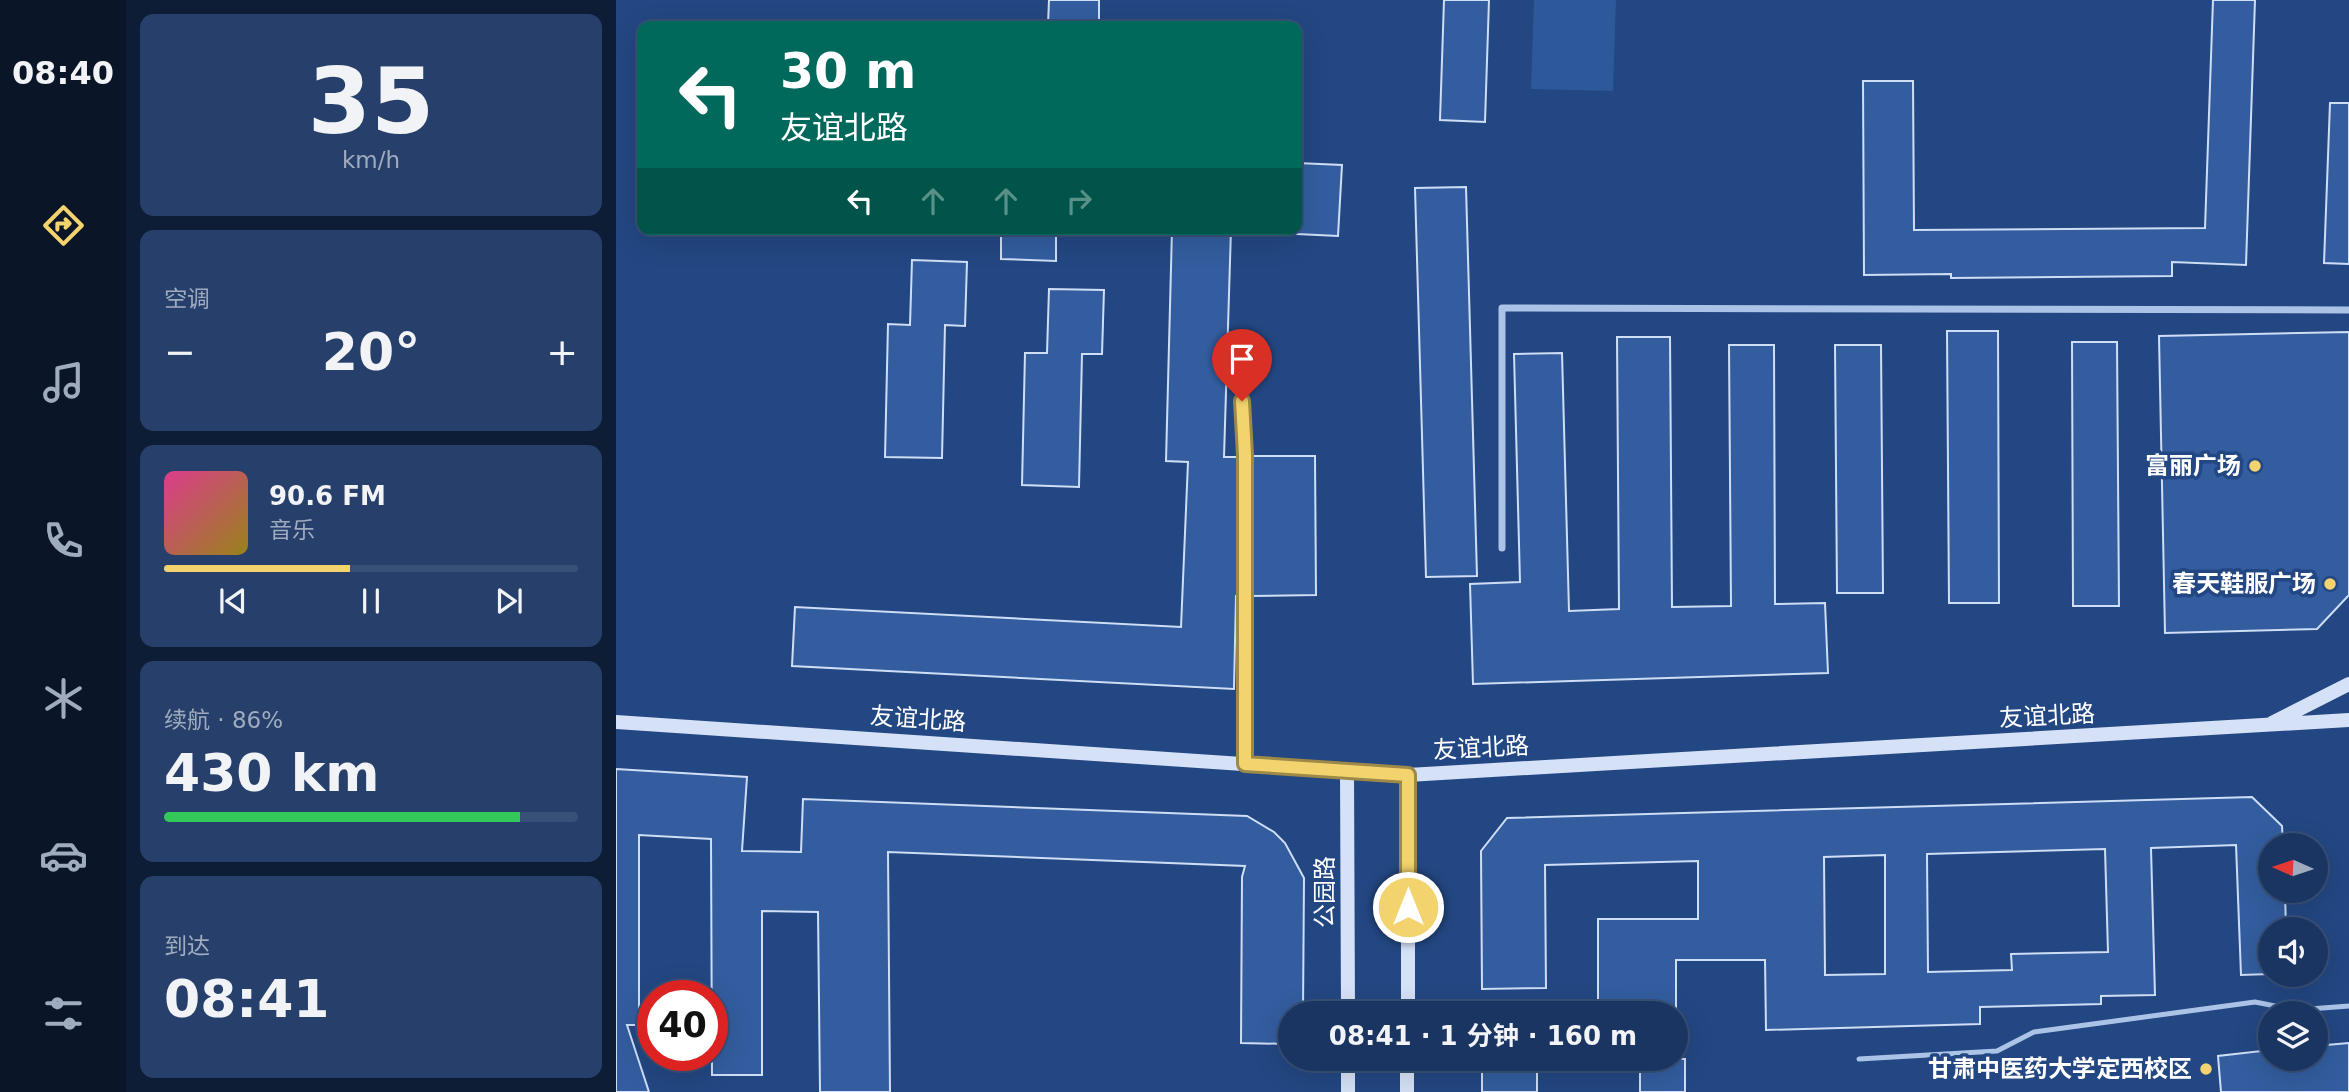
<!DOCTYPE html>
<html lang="zh">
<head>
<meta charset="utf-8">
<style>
	body { margin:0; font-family:"DejaVu Sans","Noto Sans SC",sans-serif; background:#27406b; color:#f1f3f6; height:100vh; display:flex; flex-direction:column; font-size:26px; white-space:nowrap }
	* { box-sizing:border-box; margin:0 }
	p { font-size:23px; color:#9fabbe }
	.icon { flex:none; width:38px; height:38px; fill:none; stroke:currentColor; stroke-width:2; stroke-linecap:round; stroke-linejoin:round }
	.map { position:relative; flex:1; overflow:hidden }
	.panel { display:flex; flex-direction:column; gap:14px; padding:14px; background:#0e1d36; width:490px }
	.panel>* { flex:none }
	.guide { position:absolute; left:21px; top:21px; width:665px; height:214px; border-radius:14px; box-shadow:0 7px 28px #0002,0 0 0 2px #385077; background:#00695c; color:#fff; overflow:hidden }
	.needle { width:46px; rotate:273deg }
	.controls { position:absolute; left:1642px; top:833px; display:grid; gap:14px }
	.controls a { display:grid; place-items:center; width:70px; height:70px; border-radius:50%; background:#1a3562; box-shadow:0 7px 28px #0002,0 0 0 2px #385077; font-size:35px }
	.speed { position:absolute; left:21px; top:980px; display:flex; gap:14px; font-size:35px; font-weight:700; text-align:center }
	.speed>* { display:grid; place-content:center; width:91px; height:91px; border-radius:50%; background:#1a3562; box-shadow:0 7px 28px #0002,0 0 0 2px #385077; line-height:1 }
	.speed .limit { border:10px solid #d22; background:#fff; color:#111 }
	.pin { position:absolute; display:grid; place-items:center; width:60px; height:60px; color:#fff; margin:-72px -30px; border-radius:50% 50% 50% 0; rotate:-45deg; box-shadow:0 0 7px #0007 }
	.pin .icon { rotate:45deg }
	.me { position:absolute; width:77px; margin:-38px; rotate:0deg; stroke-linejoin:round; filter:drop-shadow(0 0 5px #0008) }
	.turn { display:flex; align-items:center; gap:24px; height:147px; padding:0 28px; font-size:32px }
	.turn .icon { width:91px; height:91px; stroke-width:2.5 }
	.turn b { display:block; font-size:49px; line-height:60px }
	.lanes { display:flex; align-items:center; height:66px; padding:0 28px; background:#0003; justify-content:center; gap:35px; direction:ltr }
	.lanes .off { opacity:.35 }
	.big { font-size:52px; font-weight:700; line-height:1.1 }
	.panel .widget { flex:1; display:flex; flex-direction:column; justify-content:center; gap:10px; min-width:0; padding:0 24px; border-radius:14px; background:#27406b }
	.panel .dial { align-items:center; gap:0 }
	.dial b { font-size:91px; line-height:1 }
	.song { display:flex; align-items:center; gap:21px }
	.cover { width:84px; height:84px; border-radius:10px; background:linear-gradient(135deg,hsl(330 70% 55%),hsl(50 70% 35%)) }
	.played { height:7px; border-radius:4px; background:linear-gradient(90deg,#f2d36e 45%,#385077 45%) }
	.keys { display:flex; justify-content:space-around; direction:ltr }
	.heat { display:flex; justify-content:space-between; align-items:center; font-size:38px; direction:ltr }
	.charge { height:10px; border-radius:5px; background:linear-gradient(90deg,#34c759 86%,#385077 0) }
	.trip { position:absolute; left:662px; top:1001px; width:410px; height:70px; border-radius:35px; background:#1a3562; box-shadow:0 7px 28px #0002,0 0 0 2px #385077; font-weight:700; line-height:70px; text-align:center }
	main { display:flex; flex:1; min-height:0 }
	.tab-bar { display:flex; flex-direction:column; width:126px; justify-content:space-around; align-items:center; background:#0a1527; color:#9fabbe }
	.tab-bar .icon { width:49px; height:49px }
	.tab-bar .active { color:#f2d36e }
	.tab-bar b { font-size:32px; color:#f1f3f6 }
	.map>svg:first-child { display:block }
	.green { fill:#2d589a }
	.building { fill:#335d9f; stroke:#cedef6; stroke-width:2; fill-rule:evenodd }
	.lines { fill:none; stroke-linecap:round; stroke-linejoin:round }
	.lane { stroke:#abc3e7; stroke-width:5 }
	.street { stroke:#abc3e7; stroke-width:7 }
	.secondary { stroke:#d5e1f6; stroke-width:14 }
	.route-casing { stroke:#9d8948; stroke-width:18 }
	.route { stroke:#f2d36e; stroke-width:12 }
	.poi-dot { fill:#f2d36e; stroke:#234782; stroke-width:2.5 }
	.labels { text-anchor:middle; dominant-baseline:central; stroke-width:7; stroke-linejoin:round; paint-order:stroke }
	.poi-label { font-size:24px; font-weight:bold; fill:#fff; stroke:#234782; text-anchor:end }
	.street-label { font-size:24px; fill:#fff; stroke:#234782 }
</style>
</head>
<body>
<main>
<nav class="tab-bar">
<b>08:40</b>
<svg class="icon active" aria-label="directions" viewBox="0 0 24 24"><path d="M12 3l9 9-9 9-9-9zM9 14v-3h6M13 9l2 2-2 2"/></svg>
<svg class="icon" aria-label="music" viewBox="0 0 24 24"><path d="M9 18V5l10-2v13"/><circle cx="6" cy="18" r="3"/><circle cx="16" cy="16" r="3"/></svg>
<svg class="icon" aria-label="phone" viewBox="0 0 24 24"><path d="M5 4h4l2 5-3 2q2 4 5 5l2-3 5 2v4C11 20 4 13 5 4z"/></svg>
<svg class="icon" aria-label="climate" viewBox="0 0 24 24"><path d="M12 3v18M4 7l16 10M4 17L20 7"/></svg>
<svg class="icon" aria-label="car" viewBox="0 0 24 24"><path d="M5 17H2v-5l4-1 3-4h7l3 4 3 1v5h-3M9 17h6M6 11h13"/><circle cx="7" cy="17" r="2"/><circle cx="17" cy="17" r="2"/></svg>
<svg class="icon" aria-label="filters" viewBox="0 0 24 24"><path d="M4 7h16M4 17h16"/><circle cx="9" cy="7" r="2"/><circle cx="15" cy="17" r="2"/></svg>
</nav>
<section class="panel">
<div class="widget dial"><b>35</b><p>km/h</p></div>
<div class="widget"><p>空调</p>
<div class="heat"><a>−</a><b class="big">20°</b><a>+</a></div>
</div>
<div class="widget">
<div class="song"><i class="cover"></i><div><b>90.6 FM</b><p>音乐</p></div></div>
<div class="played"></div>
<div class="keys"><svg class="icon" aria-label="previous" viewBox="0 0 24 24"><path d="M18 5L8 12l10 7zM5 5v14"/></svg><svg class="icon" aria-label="pause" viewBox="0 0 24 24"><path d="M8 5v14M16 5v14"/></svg><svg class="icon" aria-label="next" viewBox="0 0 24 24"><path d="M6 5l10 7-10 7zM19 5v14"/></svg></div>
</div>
<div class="widget"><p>续航 · 86%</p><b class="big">430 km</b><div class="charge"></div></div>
<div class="widget"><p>到达</p><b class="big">08:41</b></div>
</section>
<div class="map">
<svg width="1733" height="1092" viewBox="0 0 1733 1092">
	<rect width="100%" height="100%" fill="#234782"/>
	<path class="green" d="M918,0H1000L997,91L915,89Z"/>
	<path class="building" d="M433,0H483V26L432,25Z
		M828,0H873L869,122L824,120Z
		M1597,0H1639L1630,265L1556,262V276L1335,278V274L1248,275L1247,81H1297L1298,230L1589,228Z
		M1714,103H1733V264L1708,263Z
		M681,163L726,165L722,236L681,234Z
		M850,187L861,576L810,577L799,188Z
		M385,229H440V261L385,259Z
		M556,229H615L608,457H624V596H620L618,689L176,666L179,607L565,627L572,462L550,461Z
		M296,260L351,262L349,326L329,325L326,458L269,457L272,324L294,325Z
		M433,289L488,290L486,354H466L463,487L406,485L409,353H431Z
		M1331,331H1382L1383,603H1333Z
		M1733,332V595L1701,629L1549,633L1543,336Z
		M1001,337H1054L1056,607L1115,606L1113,345H1158L1159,604L1209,603L1212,673L857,684L854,584L904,582L898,354L946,353L953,611L1003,609Z
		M1456,342H1501L1503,606H1457Z
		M1219,345H1265L1267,593H1221Z
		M634,456H699L700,595L634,596Z
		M0,769L131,777L126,851L185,852L187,799L631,816L658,832L669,843L688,878L687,1013H674V1044L625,1043L626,877L629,866L272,852L274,1092H204L202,912L146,911V1075H96L95,839L23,835V1025H11L33,1092H0Z
		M1636,797L1666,826L1667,845H1654V891H1669L1670,929H1654V974L1625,975L1620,845L1535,848L1539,995L1485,996V1004L1364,1007V1024L1150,1030L1149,960H1060V1011H982V919H1082V861L929,865L930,988L866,989L865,851L891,818ZM1489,849L1492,952L1395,954L1396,970L1312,972L1311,854ZM1269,855V974L1209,975L1208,857Z
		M1733,1043V1092H1605L1602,1056L1654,1050V1059H1699V1046Z
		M866,1059H921V1092H866Z
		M1024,1059H1069V1092H1024Z"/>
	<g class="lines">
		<path class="lane" d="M625,375L629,455V761
			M1243,1059L1381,1051L1418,1032L1639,1002L1680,1010L1733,1006"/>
		<path class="street" d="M886,548V308L1733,310"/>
		<path class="secondary" d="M0,722L792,775L1733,720
			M1656,723L1733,684
			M731,771L732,1013
			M792,1013V775
			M732,1059V1092
			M791,1092V1059"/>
	</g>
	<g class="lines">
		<g class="route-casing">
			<path id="route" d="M626,401L629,455V764L792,775V907"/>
		</g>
		<use href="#route" class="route"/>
	</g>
	<g class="poi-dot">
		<circle cx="1639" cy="466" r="7"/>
		<circle cx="1714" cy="584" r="7"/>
		<circle cx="1590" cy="1069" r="7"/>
	</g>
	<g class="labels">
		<g class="poi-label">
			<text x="1625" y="466">富丽广场</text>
			<text x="1700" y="584">春天鞋服广场</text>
			<text x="1576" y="1069">甘肃中医药大学定西校区</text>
		</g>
		<g class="street-label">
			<text transform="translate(1431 716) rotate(-3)">友谊北路</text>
			<text transform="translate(302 719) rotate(4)">友谊北路</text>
			<text transform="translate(865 748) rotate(-3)">友谊北路</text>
			<text transform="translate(709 892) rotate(-90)">公园路</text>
		</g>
	</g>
</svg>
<div class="controls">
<a><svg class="needle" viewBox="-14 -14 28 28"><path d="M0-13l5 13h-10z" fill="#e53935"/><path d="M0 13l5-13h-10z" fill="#9fabbe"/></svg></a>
<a><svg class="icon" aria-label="sound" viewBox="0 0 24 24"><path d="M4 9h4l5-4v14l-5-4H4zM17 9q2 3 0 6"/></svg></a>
<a><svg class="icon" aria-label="layers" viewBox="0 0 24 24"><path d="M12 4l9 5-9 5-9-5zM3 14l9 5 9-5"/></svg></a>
</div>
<div class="speed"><div class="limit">40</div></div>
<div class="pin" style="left:626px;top:401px;background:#d93025"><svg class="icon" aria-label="arrive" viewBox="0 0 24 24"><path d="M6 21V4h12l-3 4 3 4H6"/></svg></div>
<svg class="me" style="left:792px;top:907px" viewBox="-20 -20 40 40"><circle r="17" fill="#f2d36e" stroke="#fff" stroke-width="3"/><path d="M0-11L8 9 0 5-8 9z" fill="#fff"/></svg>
<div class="trip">08:41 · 1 分钟 · 160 m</div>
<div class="guide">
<div class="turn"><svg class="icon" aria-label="left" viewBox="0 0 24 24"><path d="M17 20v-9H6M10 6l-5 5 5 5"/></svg><div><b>30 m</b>友谊北路</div></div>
<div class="lanes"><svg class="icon" aria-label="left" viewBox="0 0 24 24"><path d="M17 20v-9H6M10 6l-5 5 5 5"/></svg><svg class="icon off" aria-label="ahead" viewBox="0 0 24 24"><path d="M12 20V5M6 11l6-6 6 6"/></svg><svg class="icon off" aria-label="ahead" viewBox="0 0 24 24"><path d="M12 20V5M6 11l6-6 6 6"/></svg><svg class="icon off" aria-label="right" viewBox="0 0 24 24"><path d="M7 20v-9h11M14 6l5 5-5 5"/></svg></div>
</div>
</div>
</main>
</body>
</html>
